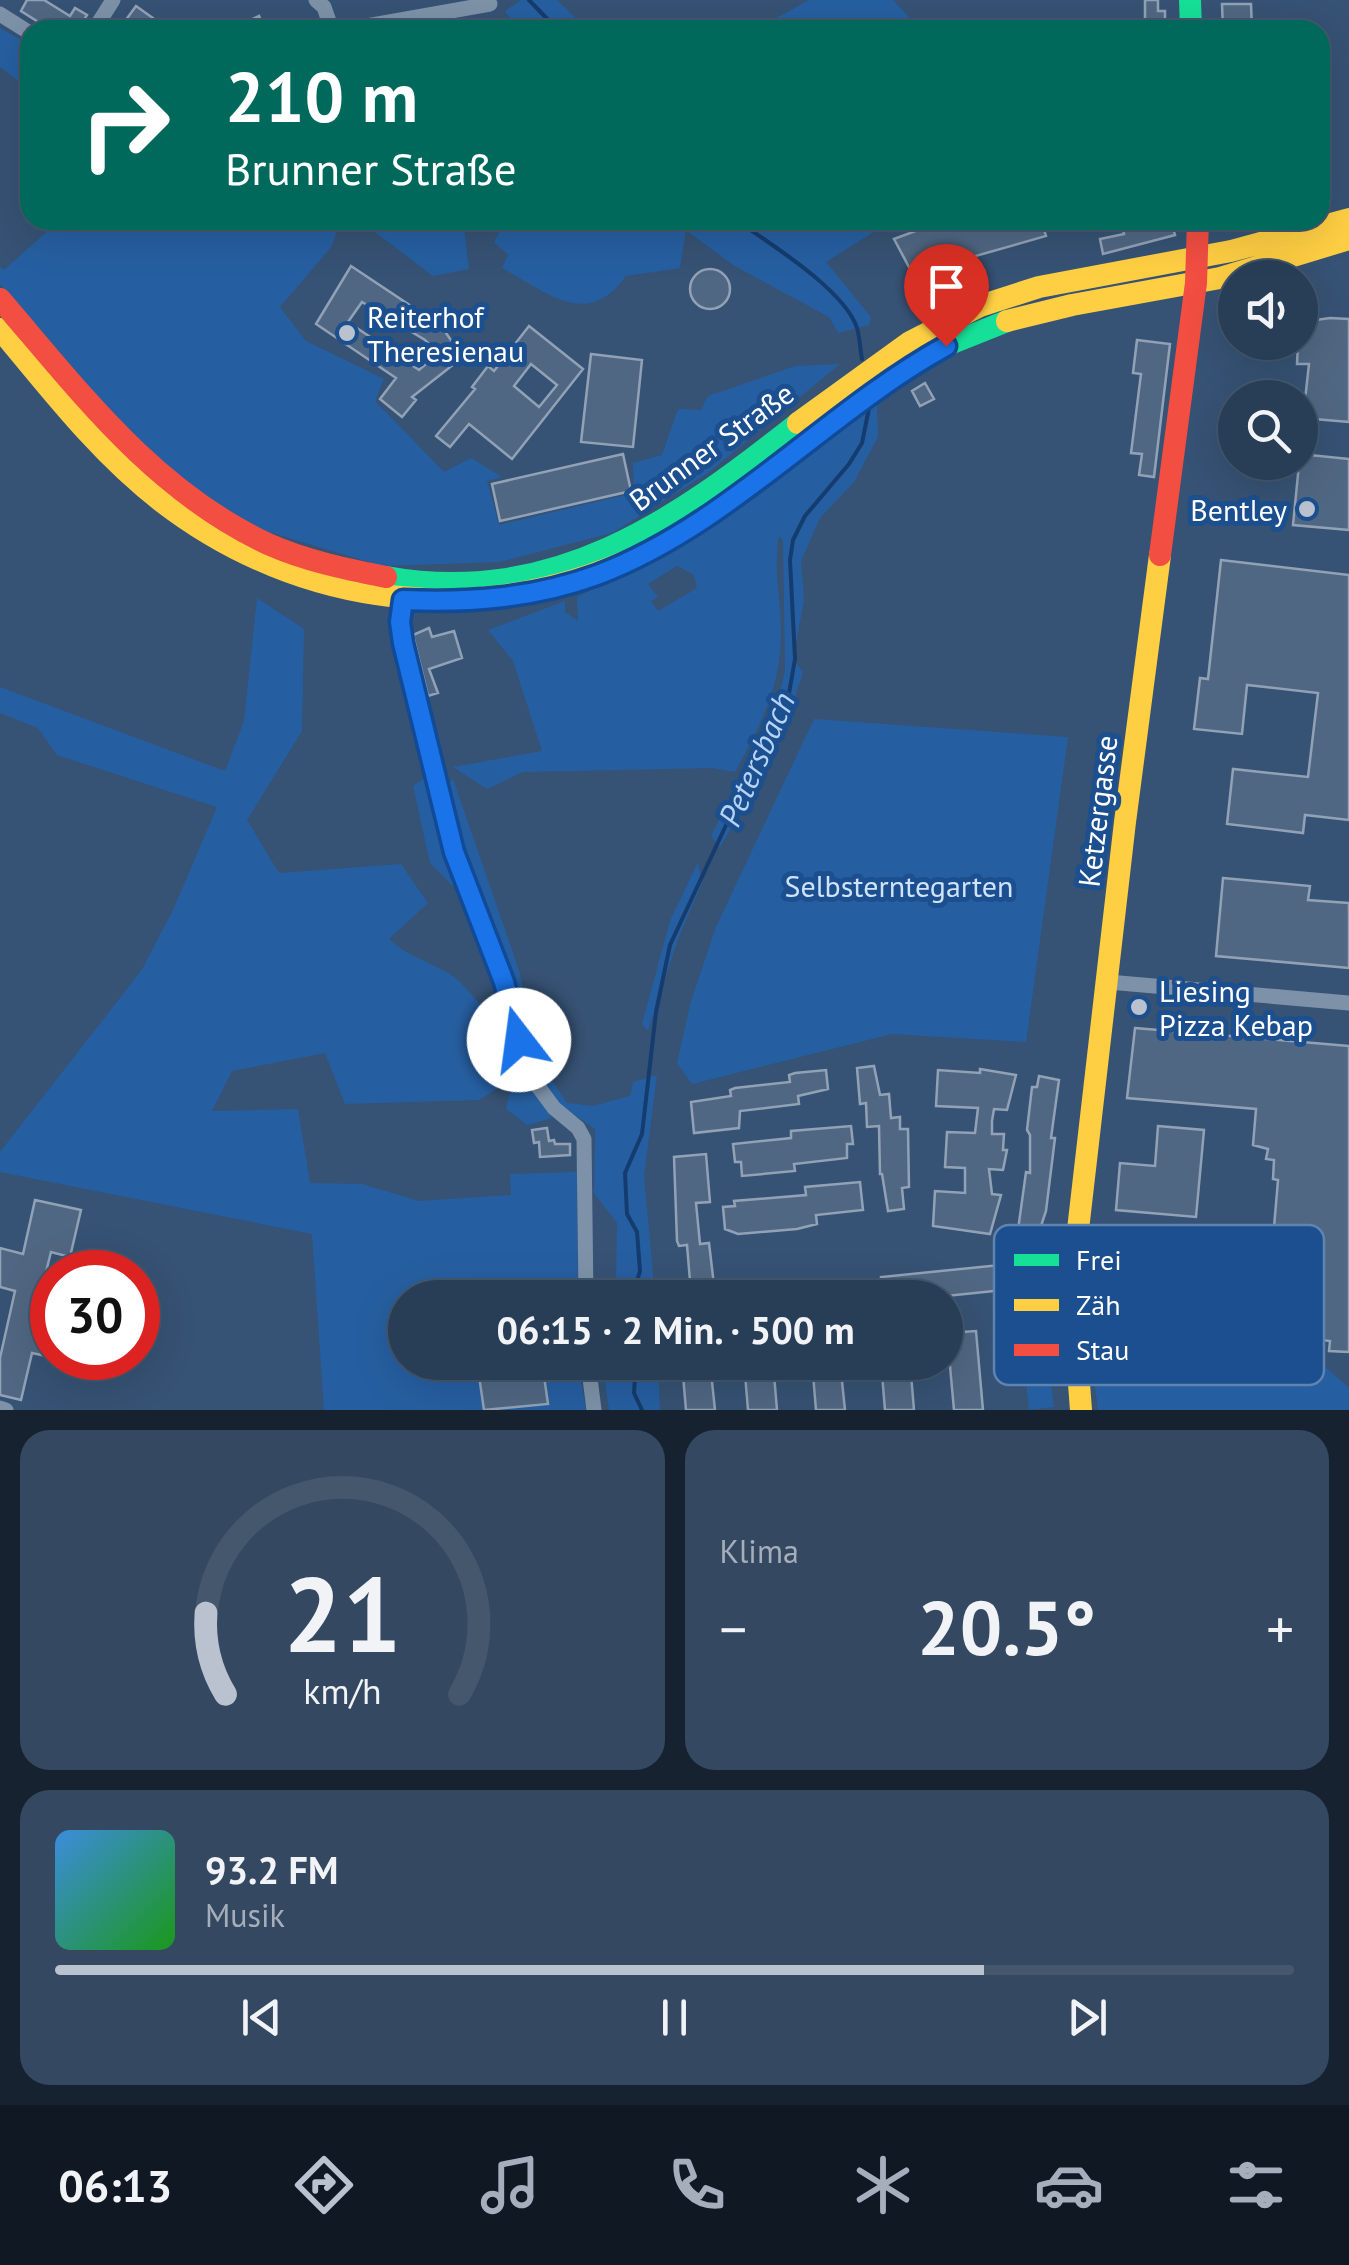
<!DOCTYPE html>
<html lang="de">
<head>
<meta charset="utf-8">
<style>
	body { margin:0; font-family:"PT Sans",sans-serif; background:#344961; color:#f1f3f6; height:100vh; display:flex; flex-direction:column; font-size:38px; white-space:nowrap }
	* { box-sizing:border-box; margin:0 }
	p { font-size:32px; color:#a5aeba }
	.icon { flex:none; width:55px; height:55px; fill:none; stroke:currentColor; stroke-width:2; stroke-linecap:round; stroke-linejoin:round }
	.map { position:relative; height:1410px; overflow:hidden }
	.sheet { display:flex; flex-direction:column; gap:20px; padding:20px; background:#162230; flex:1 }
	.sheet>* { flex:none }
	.banner { position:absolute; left:20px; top:20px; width:1310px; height:210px; border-radius:30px; box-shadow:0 10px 40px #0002,0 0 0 2px #44576d; background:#00695c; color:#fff; overflow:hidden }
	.fabs { position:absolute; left:1218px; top:260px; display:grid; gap:20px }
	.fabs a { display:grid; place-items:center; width:100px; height:100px; border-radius:50%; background:#283e57; box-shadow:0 10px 40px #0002,0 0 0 2px #44576d; font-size:50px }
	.speed { position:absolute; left:30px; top:1250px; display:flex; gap:20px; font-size:50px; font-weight:700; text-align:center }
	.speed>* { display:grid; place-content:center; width:130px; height:130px; border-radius:50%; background:#283e57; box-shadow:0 10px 40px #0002,0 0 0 2px #44576d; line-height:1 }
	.speed .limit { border:15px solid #d22; background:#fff; color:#111 }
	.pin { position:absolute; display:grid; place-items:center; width:85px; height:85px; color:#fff; margin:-102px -42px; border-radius:50% 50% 50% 0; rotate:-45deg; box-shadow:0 0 10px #0007 }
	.pin .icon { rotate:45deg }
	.me { position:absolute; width:110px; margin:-55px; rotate:345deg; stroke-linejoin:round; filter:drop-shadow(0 0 8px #0008) }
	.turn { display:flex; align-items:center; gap:35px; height:210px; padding:0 40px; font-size:45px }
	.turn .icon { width:130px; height:130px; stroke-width:2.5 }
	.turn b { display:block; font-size:70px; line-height:85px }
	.big { font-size:75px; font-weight:800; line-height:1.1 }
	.sheet .widget { flex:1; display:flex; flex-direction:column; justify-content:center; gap:15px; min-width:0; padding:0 35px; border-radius:30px; background:#344961 }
	.sheet .dial { align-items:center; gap:0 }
	.dial svg { height:260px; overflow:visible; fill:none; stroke:#44576d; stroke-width:7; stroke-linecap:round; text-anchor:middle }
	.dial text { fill:#f1f3f6; stroke:none }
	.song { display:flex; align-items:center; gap:30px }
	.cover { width:120px; height:120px; border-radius:15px; background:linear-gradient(135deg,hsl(210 70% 55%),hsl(120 70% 35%)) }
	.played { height:10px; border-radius:5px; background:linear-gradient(90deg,#b9c2ce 75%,#44576d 75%) }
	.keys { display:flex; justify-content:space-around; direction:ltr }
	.heat { display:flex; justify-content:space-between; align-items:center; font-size:55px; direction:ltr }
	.sheet .tiles { flex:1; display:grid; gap:20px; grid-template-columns:1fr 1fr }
	.widget:last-child { grid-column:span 2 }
	.trip { position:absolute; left:388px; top:1280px; width:575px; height:100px; border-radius:50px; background:#283e57; box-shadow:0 10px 40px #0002,0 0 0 2px #44576d; font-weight:800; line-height:100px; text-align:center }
	.tab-bar { display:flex; height:160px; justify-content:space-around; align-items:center; background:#101923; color:#a5aeba }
	.tab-bar .icon { width:70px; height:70px }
	.tab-bar .current { color:#b9c2ce }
	.tab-bar b { font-size:45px; color:#f1f3f6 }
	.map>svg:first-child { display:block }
	.green { fill:#265fa1; fill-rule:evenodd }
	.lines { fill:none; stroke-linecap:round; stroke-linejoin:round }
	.stream { stroke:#153c6e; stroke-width:4 }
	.building { fill:#506783; stroke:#92a2b6; stroke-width:2.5; fill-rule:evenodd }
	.street { stroke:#7d92a8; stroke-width:15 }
	.fast { stroke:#16e098; stroke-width:22 }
	.slow { stroke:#ffcf43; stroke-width:22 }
	.jam { stroke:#f24e42; stroke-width:22 }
	.route-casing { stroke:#114b97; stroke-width:25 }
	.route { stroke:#1a73e8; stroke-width:18 }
	.poi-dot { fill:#b9c2ce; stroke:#1b4f8f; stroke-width:4 }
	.labels { text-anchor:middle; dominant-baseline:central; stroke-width:10; stroke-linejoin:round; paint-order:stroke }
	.poi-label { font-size:30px; fill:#fff; stroke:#1b4f8f; text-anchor:start }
	.street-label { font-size:30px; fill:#fff; stroke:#1b4f8f }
	.park-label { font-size:30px; fill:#cfe3fa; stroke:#1b4f8f }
	.water-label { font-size:32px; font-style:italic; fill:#b5d3f5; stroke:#1b4f8f }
	.key { fill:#1b4f8f; stroke:#5f84b1; stroke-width:2.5 }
	.key-label { font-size:28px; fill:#fff }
</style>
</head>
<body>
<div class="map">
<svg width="1349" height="1410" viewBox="0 0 1349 1410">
	<rect width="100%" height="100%" fill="#365274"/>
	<path class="green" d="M521,0H557L588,30H424L512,21L505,11Z
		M809,0H893L921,30H755Z
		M0,28L30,45V90L0,67Z
		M60,220H340L332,246L280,307L306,341L384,379L375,401L444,472L471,458L502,477L487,481L499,525L634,493L633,463L662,455L678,409L701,410L708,396L795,366L840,364L708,473L612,533L499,562L382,566L256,528L185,484L123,428L0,284V267L4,270Z
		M359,220H463L469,269L433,276Z
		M506,220H899L894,228L888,223L826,262L871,317L869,325L838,333L829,317L733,265L686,230L680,268L626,276C587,330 548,293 502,268L508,255L494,242Z
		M877,400L878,437L854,482L820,518L801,561L804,600L793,659L803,672L780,743L720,847L711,836L776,710L785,670L783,540L779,536C773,567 781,600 781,631C781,688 761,723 735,772L712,768L523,772L487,789L453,767L542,751L513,661L488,630L565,601V612L578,621L577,597L640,567ZM677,566L694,575L697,588L658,611L651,601L658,597L648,584Z
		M257,598L304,629L302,731L247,820L279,873L401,864L428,903L389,939C409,959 442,964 461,983C501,1023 522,1073 552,1118L527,1125L506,1109L513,1078L479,1100L345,1104L325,1053L232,1071L212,1111L298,1109L310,1183L362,1184L419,1201L511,1195L510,1174L577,1172L578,1297L405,1298V1362L578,1363L586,1410H324L312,1234L0,1172V1152L141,971L173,910L217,807L57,755L38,728L0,713V687L225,771L244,721Z
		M814,719L1068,737L1026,1042L892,1034L692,1084L677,1063L691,1001L716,927Z
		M430,774L458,891L430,863L413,786Z
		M453,779L519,970L540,1063L567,1103L593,1106L630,1096L633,1082L657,1075L644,1176L655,1297H606L616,1282L617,1223L594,1193L595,1129L561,1106L539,1079L513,979L476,884L447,785Z
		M698,862L702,883L678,939L648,1031L642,1024L670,921Z
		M1100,1274L1230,1283L1349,1388V1410H1098L1093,1370L1092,1290L1099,1291Z
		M602,1363H658L660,1410H609Z
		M1049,1369L1054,1407L1029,1410L1025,1372Z"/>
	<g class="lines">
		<path class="stream" d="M529,0L558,30
			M736,220C769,243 845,290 857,328C860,338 860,349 862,359
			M632,1298L640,1271L637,1232L627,1214L625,1173L642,1134L656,1012L670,945L735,806L778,729L788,699L795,659L790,560L793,540L805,516L849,464L862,443L869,408
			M636,1362L634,1393L642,1410"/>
	</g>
	<path class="building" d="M27,0H44L70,16L75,8L87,15L78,30H51L21,11Z
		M1145,0H1158V11H1165V30H1145Z
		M1222,4H1251L1252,30H1223Z
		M136,6L157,21L150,30H131L123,24Z
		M259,16L265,30H230Z
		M945,220H1041L1046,236L965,259L917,282L894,239Z
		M1129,220H1171L1175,235L1103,254L1100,239L1124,234L1121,222Z
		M351,266L441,326L463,357L412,397L416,400L402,417L380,399L396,378L316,324ZM362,302L425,340L438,354L419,370L348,322Z
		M690 289a20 20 0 1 1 40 0a20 20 0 1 1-40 0Z
		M1330,318L1349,319V422L1303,418L1309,364H1297L1298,342L1305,328L1316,320Z
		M529,326L583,369L512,459L469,424L450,447L436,436L475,389L472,387L488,366L494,371ZM531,364L557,385L539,407L514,386Z
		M1137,340L1170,344L1154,477L1139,475L1142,454L1131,453L1141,374L1133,373Z
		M591,354L642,360L633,447L581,442Z
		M925,383L934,399L920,406L912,391Z
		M623,454L631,491L500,521L492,484Z
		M1300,454L1349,459V530L1293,525Z
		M1221,560L1349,575V820L1305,815L1303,833L1227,824L1233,769L1308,777L1318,693L1247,685L1242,734L1194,729L1200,678L1208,679Z
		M429,628L432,637L454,631L462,658L429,669L438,693L428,696L413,635Z
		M1223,878L1310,886L1308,900L1349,903V968L1216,956Z
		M1135,1028L1349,1046V1352L1329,1351L1330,1341L1314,1339L1312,1324L1291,1320L1268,1298L1278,1180L1273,1179L1274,1160L1266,1159L1268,1149L1253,1145L1256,1109L1127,1098Z
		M874,1066L880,1095L889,1094L891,1118L900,1117V1129H908L909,1187L902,1188L904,1209L888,1211L882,1174H880L879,1126L867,1127L866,1103L860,1104L857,1068Z
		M980,1069L1016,1075L1007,1110L994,1109L992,1121V1134H1004L1003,1150H1007L1003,1170L989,1169L992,1194L1001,1195L990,1234L933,1226L935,1191L965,1193V1168L945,1167L947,1132L975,1133L978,1108L936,1106L938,1070L980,1073Z
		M826,1070L828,1089L798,1096L799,1104L740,1111L739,1128L694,1133L691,1102L731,1096L730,1090L735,1088L790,1082L789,1075L795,1073Z
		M1039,1076L1059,1080L1051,1138H1055L1046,1211L1039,1232L1018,1230L1026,1172L1030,1173V1135L1027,1130L1032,1087H1037Z
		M851,1126L853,1144H847V1158L794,1164L795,1171L742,1176L741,1162H735L733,1144L791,1138V1131Z
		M1158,1126L1204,1130L1196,1217L1116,1210L1120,1163L1155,1166Z
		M547,1128L549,1141L554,1140L555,1144H570V1155L540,1157L539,1142L534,1143L532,1130Z
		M706,1154L710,1202L696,1203L700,1244L709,1243L714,1285L702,1286L703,1298H680L681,1282L690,1281L687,1245L679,1246L677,1241L674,1157Z
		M860,1182L863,1210L816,1215L817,1224L797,1229L738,1234L725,1229L723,1207L735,1206L734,1201L806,1195L805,1187Z
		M35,1200L81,1210L70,1257L51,1252L37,1308L52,1312V1327L46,1356L32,1353L21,1400L0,1395V1358L15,1291L0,1287V1248L23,1254Z
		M1040,1261L1042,1286L927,1298H883L881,1277Z
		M976,1331L983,1410H954L947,1333Z
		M477,1362H542L548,1404L484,1410Z
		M744,1362H773L777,1410H748Z
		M812,1362H840L845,1410H816Z
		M881,1362H910L914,1410H885Z
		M711,1372L715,1410H686L683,1375Z"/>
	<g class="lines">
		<path class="street" d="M316,0L324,7L332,30
			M0,14L30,33
			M94,30L113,0
			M344,30L490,4
			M403,600L400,622L403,643L455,852L504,983L519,1040L537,1085L554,1108L578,1128L584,1139L586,1298
			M1108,982L1349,1003
			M588,1362L594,1410
			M0,1408L6,1410"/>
		<path class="fast" d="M1190,0L1191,30
			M642,554L700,521L909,366L947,345L1007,321
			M386,577C553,607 675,521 798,423"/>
		<path class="slow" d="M1007,321L1072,305L1220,278L1349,239
			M0,329C50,389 99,453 161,501C302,610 482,629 642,554
			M798,423L910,342L980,306L1039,287L1231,251L1349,219
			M1081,1410L1074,1318L1076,1247L1125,822L1160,555"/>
		<path class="jam" d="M0,299C80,392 154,491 268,544C306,561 346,569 386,577
			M1160,555L1196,283L1198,220"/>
	</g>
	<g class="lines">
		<g class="route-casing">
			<path id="route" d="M519,1040L504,982L454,852L403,643L400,622L403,600C470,603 534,598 597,575C729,525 825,413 946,346"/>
		</g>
		<use href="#route" class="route"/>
	</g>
	<g class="poi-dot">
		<circle cx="347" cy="333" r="10"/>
		<circle cx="1307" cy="509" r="10"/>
		<circle cx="1139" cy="1007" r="10"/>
	</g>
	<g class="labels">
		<g class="poi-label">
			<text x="367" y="316">Reiterhof<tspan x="367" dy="34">Theresienau</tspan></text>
			<text x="1287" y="509" text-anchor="end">Bentley</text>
			<text x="1159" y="990">Liesing<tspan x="1159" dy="34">Pizza Kebap</tspan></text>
		</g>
		<g class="street-label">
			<text transform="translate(711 446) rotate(-36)">Brunner Straße</text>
			<text transform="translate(1097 811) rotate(-83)">Ketzergasse</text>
		</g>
		<g class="park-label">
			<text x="899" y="885">Selbsterntegarten</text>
		</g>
		<g class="water-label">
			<text transform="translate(756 759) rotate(-66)">Petersbach</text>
		</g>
	</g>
	<rect x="994" y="1225" width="330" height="160" rx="15" class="key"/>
	<rect x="1014" y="1254" width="45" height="12" fill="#16e098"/>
	<rect x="1014" y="1299" width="45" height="12" fill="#ffcf43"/>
	<rect x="1014" y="1344" width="45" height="12" fill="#f24e42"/>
	<g class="key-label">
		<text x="1076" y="1270">Frei</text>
		<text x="1076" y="1315">Zäh</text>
		<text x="1076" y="1360">Stau</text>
	</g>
</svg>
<div class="fabs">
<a><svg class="icon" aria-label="sound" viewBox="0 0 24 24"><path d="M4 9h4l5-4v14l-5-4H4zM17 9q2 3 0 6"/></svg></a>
<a><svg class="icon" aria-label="search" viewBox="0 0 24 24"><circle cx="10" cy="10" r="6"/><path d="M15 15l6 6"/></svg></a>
</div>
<div class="speed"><div class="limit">30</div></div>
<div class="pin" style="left:946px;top:346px;background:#d93025"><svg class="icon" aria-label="arrive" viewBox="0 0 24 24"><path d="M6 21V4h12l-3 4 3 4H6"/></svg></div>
<svg class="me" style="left:519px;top:1040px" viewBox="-20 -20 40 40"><circle r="19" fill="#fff"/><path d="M0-13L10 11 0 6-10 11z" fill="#1a73e8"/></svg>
<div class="trip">06:15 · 2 Min. · 500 m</div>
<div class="banner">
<div class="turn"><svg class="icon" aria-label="right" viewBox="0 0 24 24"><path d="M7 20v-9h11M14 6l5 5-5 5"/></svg><div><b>210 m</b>Brunner Straße</div></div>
</div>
</div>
<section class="sheet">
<div class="tiles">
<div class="widget dial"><svg viewBox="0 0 100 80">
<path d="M14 69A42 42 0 1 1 86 69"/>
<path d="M14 69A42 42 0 0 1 8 44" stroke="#b9c2ce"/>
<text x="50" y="56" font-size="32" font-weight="700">21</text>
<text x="50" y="72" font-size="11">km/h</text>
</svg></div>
<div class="widget"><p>Klima</p>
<div class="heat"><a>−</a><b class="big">20.5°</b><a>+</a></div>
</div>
<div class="widget">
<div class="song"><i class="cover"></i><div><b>93.2 FM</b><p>Musik</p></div></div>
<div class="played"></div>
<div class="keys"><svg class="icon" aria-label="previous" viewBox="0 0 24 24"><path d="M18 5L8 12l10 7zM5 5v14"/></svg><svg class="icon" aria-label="pause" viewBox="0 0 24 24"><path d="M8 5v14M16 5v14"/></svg><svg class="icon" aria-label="next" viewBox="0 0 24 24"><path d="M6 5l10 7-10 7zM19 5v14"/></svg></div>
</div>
</div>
</section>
<nav class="tab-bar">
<b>06:13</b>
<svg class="icon current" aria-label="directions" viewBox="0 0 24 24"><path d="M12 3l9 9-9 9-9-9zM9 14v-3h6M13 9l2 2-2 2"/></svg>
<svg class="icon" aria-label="music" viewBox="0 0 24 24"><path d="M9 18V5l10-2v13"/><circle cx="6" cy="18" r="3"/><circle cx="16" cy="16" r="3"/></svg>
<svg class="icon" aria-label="phone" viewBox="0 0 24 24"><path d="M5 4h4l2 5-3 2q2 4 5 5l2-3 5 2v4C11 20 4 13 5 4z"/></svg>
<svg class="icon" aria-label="climate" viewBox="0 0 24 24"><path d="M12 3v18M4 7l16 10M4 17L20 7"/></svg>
<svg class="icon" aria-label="car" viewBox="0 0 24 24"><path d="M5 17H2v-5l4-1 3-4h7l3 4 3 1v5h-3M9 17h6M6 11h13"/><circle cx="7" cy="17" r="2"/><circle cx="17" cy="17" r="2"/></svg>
<svg class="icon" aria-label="filters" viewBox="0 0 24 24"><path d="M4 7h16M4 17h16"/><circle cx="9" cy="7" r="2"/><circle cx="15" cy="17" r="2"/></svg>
</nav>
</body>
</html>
